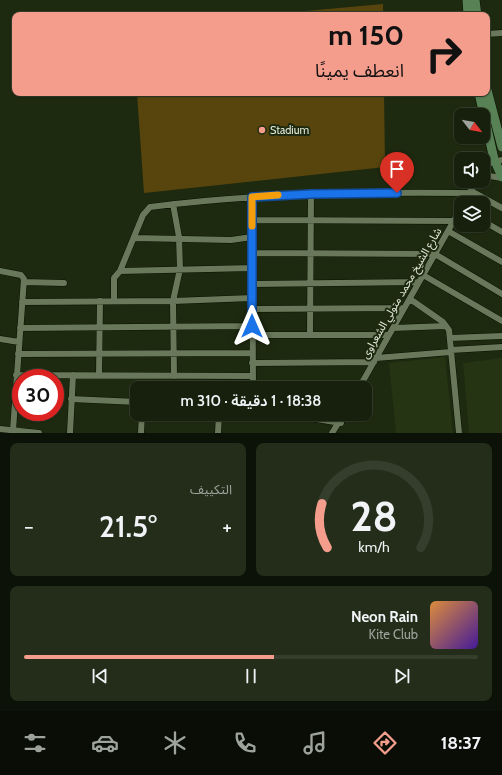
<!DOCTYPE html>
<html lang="ar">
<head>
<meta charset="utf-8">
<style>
	body { margin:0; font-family:Cabin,"Noto Sans Arabic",sans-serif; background:#232d1a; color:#f1f3f6; direction:rtl; height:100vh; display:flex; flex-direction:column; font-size:15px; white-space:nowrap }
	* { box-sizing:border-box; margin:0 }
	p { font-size:13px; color:#9ea39d }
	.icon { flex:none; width:22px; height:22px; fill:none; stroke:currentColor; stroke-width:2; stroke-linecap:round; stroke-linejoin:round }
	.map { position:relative; height:433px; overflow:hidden; direction:ltr }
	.details { display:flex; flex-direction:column; gap:10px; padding:10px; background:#0c1207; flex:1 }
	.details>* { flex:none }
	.hud { position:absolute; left:12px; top:12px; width:478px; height:84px; border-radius:8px; box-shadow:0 1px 3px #0004,0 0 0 1px #353e2d; direction:rtl; background:#f59d8d; color:#111; overflow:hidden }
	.needle { width:26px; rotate:121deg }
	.tools { position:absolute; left:454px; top:108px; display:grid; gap:8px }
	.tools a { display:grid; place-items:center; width:36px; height:36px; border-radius:8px; background:#16200c; box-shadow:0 1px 3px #0004,0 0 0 1px #353e2d; font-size:20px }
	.speed { position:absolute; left:12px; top:369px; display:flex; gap:8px; font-size:20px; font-weight:700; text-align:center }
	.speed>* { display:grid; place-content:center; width:52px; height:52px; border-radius:50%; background:#16200c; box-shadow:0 1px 3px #0004,0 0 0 1px #353e2d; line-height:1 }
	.speed .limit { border:6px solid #d22; background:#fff; color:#111 }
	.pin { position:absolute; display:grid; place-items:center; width:34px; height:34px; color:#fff; margin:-41px -17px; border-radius:50% 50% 50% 0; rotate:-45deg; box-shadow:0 0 4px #0007 }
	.pin .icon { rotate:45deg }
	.me { position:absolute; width:44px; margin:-22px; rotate:0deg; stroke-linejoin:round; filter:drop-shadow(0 0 3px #0008) }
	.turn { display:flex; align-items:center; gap:14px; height:84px; padding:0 20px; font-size:18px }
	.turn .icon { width:52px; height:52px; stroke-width:2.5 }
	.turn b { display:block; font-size:28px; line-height:34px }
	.big { font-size:30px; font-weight:600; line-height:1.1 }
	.details .widget { flex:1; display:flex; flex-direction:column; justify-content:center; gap:6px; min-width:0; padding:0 14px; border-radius:8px; background:#232d1a }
	.details .dial { align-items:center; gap:0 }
	.dial svg { height:104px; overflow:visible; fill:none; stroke:#353e2d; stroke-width:7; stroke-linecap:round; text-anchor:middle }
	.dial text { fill:#f1f3f6; stroke:none }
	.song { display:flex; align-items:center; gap:12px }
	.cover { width:48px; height:48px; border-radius:6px; background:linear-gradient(135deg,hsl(30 70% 55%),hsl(260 70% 35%)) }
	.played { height:4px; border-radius:2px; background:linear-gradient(90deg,#f59d8d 55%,#353e2d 55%) }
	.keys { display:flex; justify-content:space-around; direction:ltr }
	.heat { display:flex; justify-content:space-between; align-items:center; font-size:22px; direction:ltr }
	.details .tiles { flex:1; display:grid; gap:10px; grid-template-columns:1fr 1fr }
	.widget:last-child { grid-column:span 2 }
	.trip { position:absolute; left:130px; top:381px; width:242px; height:40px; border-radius:8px; background:#16200c; box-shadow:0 1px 3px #0004,0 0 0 1px #353e2d; font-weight:600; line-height:40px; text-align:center; direction:rtl }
	.menu { display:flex; height:64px; justify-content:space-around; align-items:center; background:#090d05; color:#9ea39d }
	.menu .icon { width:28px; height:28px }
	.menu .current { color:#f59d8d }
	.menu b { font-size:18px; color:#f1f3f6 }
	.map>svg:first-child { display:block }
	.built { fill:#253413 }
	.green { fill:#58450d }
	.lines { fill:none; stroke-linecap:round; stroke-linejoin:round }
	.minor-casing { stroke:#081200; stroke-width:7 }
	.secondary-casing { stroke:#081200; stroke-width:10 }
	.minor { stroke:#69785a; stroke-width:6 }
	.secondary { stroke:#588256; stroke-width:9 }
	.route-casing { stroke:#114b97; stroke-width:10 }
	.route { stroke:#1a73e8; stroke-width:7 }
	.slow { stroke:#f59e0b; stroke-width:7 }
	.poi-dot { fill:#f59d8d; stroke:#1e2a10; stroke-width:1.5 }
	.labels { text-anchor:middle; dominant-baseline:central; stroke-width:4; stroke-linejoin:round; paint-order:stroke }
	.poi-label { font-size:11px; fill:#e3ecdb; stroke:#1e2a10; text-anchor:start }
	.street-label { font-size:11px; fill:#e3ecdb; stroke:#1e2a10 }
</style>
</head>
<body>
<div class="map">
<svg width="502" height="433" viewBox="0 0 502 433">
	<rect width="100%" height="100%" fill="#1e2a10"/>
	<path class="built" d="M445,357L453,433H396L389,363Z
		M502,358V433H469L463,363Z"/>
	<path class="green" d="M383,4V15H262Z
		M137,93H384L385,167L144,193Z"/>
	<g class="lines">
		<g class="minor-casing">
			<path id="minor" d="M487,34L502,33
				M483,169L490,163L502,160
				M483,175L502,178
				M471,191L502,208
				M252,197L253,385L255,387L359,388
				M464,203L476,181
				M173,204L179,237L180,269L173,301L174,376
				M253,220L454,221
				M483,221L502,232
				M448,231L502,262
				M134,238L231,240L252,237
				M252,253L435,254L502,294
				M252,268L120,271L143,215L150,207C256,193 363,192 470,193
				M0,271L21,275L24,279L13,430
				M423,275L502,321
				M24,282L64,283
				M252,284L419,282
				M410,299L443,322L449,330L459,433
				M114,300V278L120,271
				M22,302L173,301L252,298
				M252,309L404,308
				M20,328L252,326
				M393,328L446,326
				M252,335H389
				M310,335L311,194
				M450,338L502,336
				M0,339L19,342
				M451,350L502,347
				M18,354L252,353
				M376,358L451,352
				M252,363L374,362
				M16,375L252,376
				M99,375L100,301
				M359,388L461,208
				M71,399L137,402
				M286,414L341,423
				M0,429L39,433
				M70,433L73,375
				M141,433L142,414
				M218,433L219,414
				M332,433L344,414"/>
		</g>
		<g class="secondary-casing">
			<path id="secondary" d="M467,0L468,15
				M475,0L477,15
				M487,90L502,147
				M479,93L494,159L502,177"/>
		</g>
		<use href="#minor" class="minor"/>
		<use href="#secondary" class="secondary"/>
	</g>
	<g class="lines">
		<g class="route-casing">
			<path id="route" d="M252,326V197L311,194L397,193"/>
		</g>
		<use href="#route" class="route"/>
		<path class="slow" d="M252,226V197L278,195"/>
	</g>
	<circle class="poi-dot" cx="262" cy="130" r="4"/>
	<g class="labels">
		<g class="poi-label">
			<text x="270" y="130">Stadium</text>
		</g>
		<g class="street-label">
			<text transform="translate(401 293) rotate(-60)">شارع الشيخ محمد متولي الشعراوى</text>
		</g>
	</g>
</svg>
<div class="tools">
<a><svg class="needle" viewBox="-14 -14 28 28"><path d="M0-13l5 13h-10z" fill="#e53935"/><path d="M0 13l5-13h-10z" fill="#9ea39d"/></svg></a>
<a><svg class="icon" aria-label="sound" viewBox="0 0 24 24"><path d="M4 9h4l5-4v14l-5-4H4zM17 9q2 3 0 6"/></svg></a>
<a><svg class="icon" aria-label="layers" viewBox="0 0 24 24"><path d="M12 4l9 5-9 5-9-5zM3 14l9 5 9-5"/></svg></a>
</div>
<div class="speed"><div class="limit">30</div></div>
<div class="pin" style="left:397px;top:193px;background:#d93025"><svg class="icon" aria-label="arrive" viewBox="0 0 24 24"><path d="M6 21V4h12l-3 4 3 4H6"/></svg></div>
<svg class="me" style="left:252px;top:326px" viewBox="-20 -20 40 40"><path d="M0-17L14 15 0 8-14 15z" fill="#1a73e8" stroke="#fff" stroke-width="4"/></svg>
<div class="trip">18:38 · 1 دقيقة · 310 m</div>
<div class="hud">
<div class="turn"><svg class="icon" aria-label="right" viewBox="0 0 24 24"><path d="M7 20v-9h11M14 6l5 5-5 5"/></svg><div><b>150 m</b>انعطف يمينًا</div></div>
</div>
</div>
<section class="details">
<div class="tiles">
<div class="widget dial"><svg viewBox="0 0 100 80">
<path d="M14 69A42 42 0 1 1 86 69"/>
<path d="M14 69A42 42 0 0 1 10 35" stroke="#f59d8d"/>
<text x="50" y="56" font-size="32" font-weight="700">28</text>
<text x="50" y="72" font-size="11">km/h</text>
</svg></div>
<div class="widget"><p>التكييف</p>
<div class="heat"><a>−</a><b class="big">21.5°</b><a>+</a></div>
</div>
<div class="widget">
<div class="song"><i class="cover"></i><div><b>Neon Rain</b><p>Kite Club</p></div></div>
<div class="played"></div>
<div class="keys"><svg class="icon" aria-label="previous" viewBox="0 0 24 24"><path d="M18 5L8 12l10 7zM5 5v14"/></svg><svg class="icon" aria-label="pause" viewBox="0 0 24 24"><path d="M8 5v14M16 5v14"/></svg><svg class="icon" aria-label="next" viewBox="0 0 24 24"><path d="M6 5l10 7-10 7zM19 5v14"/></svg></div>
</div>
</div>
</section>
<nav class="menu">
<b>18:37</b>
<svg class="icon current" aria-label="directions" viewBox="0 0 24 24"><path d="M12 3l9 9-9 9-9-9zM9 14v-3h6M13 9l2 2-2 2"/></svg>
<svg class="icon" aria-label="music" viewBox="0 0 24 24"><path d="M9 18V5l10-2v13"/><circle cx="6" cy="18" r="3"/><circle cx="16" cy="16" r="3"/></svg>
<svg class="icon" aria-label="phone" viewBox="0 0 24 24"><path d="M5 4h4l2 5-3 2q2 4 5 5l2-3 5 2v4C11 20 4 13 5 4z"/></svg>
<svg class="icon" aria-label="climate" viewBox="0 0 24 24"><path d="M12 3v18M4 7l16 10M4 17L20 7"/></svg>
<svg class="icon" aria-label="car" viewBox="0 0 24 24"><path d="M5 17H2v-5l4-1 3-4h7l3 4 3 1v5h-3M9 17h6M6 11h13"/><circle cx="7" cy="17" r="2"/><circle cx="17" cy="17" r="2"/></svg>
<svg class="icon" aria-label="filters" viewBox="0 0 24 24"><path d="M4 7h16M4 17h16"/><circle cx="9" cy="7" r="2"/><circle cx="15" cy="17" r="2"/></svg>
</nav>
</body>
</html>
